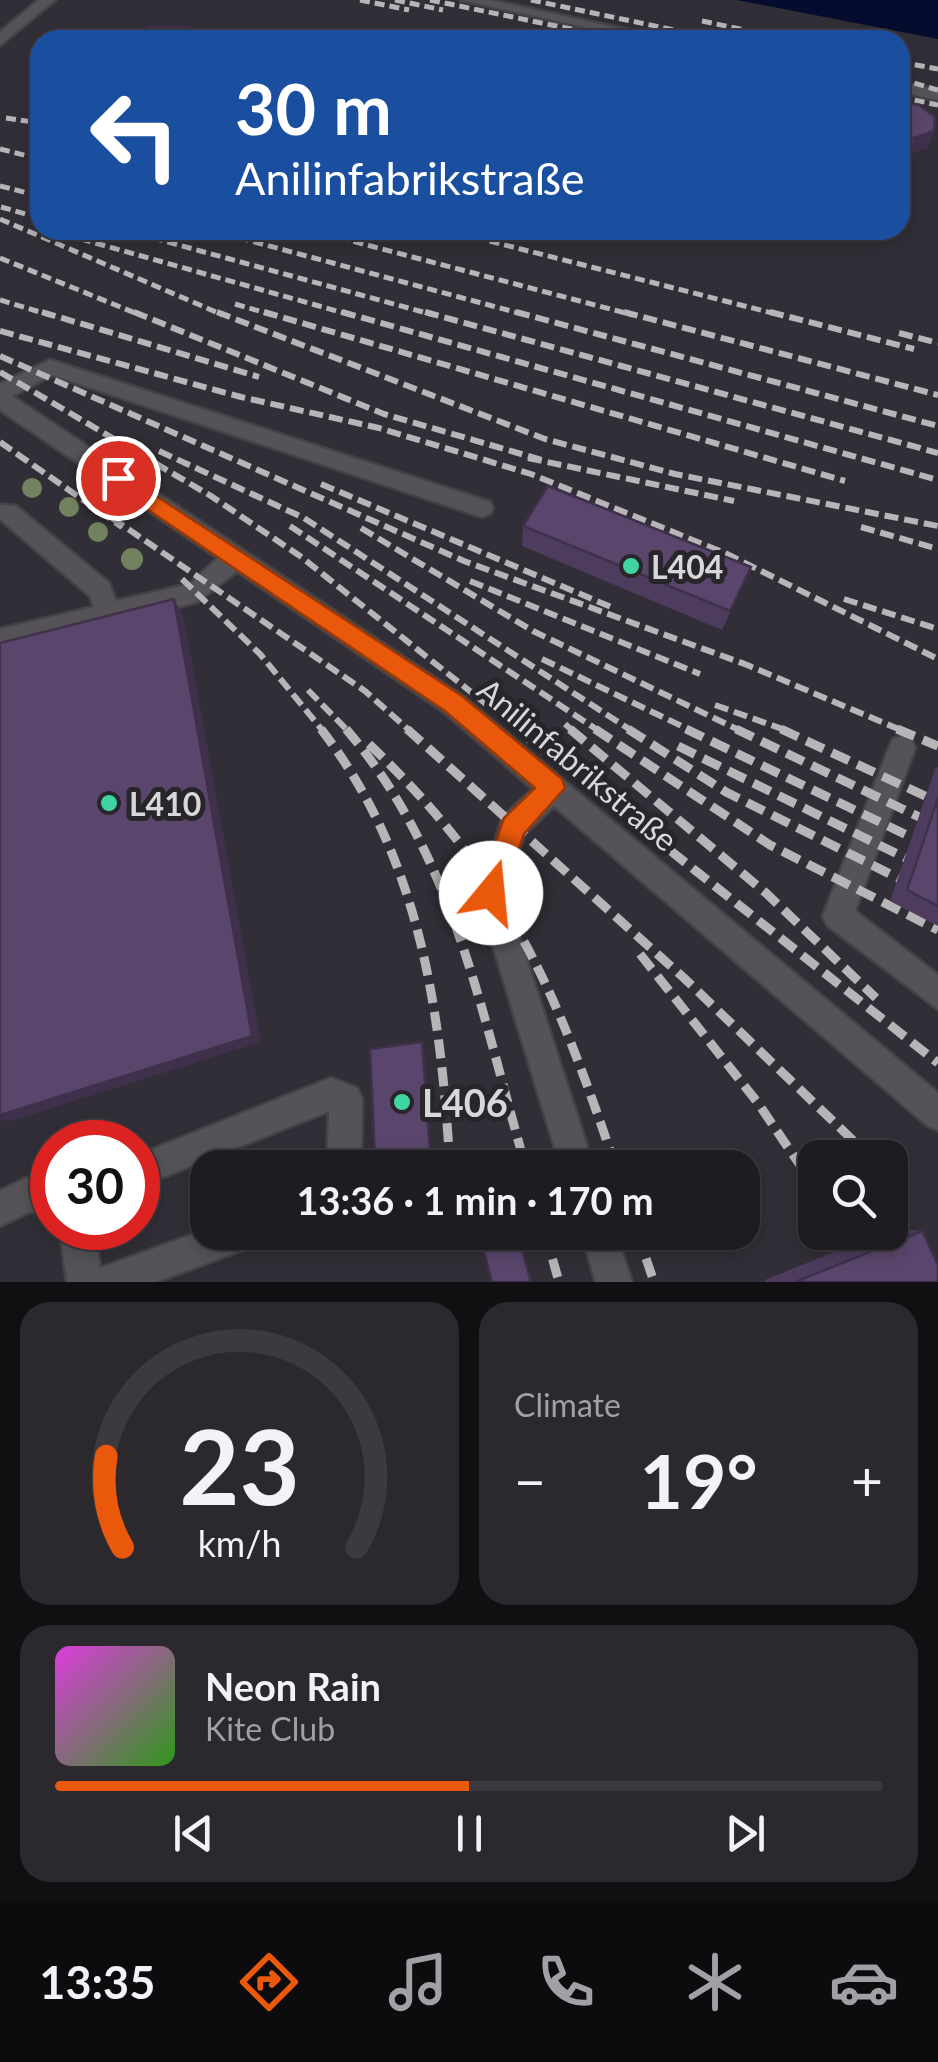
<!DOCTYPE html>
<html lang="en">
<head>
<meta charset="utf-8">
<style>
	body { margin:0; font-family:Lato,sans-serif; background:#2b292d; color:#f1f3f6; height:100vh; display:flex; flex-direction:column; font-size:38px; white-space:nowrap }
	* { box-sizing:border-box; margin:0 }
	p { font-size:32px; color:#a1a1a5 }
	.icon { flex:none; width:55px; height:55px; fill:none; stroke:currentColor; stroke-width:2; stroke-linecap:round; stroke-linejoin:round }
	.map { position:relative; height:1282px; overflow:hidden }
	.details { display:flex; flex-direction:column; gap:20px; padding:20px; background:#100f12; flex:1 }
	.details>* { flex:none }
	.top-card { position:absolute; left:30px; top:30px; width:880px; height:210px; border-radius:30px; box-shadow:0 5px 15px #0003,0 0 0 2px #3c3a3e; background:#1a4fa0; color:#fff; overflow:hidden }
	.fabs { position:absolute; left:798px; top:1140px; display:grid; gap:20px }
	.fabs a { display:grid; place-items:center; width:110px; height:110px; border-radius:20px; background:#1e1c20; box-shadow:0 5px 15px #0003,0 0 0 2px #3c3a3e; font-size:50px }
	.speed { position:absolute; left:30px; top:1120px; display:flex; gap:20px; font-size:50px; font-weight:700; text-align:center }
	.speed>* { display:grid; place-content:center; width:130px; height:130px; border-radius:50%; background:#1e1c20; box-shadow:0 5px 15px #0003,0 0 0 2px #3c3a3e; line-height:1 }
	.speed .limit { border:15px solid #d22; background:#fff; color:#111 }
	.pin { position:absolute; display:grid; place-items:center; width:85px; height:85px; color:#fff; margin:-42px; border:5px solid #fff; border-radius:50%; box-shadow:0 2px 10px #0007 }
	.me { position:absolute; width:110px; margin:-55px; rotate:17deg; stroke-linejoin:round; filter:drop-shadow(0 0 8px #0008) }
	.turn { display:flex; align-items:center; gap:35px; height:210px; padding:0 40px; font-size:45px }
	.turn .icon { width:130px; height:130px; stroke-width:2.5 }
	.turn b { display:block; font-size:70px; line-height:85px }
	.big { font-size:75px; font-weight:700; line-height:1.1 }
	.details .card { flex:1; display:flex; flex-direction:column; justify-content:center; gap:15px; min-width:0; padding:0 35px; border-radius:30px; background:#2b292d }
	.details .dial { align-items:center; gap:0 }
	.dial svg { height:260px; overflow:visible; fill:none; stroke:#3c3a3e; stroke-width:7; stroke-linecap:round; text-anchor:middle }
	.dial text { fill:#f1f3f6; stroke:none }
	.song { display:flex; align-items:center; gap:30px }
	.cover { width:120px; height:120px; border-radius:15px; background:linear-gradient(135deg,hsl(300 70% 55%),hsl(110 70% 35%)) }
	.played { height:10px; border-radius:5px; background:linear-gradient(90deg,#ea580c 50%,#3c3a3e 50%) }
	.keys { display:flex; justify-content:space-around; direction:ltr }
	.heat { display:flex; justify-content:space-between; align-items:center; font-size:55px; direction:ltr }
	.details .tiles { flex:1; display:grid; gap:20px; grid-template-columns:1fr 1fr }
	.card:last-child { grid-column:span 2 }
	.trip { position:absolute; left:190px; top:1150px; width:570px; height:100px; border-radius:30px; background:#1e1c20; box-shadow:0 5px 15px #0003,0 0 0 2px #3c3a3e; font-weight:700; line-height:100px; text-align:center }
	.dock { display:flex; height:160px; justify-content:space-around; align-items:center; background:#0c0b0d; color:#a1a1a5 }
	.dock .icon { width:70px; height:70px }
	.dock .current { color:#ea580c }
	.dock b { font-size:45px; color:#f1f3f6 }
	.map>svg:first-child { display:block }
	.built { fill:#322e37; fill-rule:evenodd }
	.water { fill:#040d2d }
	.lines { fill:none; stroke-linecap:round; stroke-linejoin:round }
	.minor-casing { stroke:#454346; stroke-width:5 }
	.minor { fill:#555357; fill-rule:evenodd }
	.rail-far2 { stroke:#b7b5b8; stroke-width:5; stroke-dasharray:10 5; stroke-linecap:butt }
	.rail-far1 { stroke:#b7b5b8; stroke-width:6; stroke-dasharray:14 6; stroke-linecap:butt }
	.rail { stroke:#b7b5b8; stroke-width:9; stroke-dasharray:19 9; stroke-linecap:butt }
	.tree { fill:#73825e }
	.wall { fill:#4d3c5d }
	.shaded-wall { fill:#3f314c }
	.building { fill:#5a466c; stroke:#3f314c; stroke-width:2.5 }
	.route { fill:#ea580c; stroke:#983908; stroke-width:2.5 }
	.poi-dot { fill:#3fd4a2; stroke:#28262a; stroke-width:4 }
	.labels { text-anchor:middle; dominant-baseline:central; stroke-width:10; stroke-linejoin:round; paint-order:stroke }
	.poi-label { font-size:32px; font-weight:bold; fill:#d8d7d9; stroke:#28262a; text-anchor:start }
	.street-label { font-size:32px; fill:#d8d7d9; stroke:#28262a }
	.near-poi-label { font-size:38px; font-weight:bold; fill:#d8d7d9; stroke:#28262a; text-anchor:start }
</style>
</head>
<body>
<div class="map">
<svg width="938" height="1282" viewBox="0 0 938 1282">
	<rect width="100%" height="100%" fill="#28262a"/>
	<path class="built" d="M0,0H737L938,39V1282H0ZM40,40H900V230H40ZM52,1142H138V1228H52ZM815,1158H890V1232H815ZM208,1168H742V1232H208Z"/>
	<path class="water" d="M737,0H938V39Z"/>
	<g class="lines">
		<g class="minor-casing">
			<path id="minor" d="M39,0H55L0,45V32Z
				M461,0H490L674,40H643Z
				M900,82L938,90V100L900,92Z
				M50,360L490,502L493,508L490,514L482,517L52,375L12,396L462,696L938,1093V1130L927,1125L554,806L524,835L505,893L594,1168H561L477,893L503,817L533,789L444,712L237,571L197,602L0,651V629L94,607L90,596L0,519V505L16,506L109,583L116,601L190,584L218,558L0,410V384Z
				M902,736L911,739L915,748L855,911L938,975V1009L828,926L823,916L889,748L893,739Z
				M331,1078L357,1088L362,1099L361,1168H327L329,1111L138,1187V1155Z
				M26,1178L52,1179V1213L29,1212L0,1226V1191Z
				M60,1228H94L100,1268L208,1229V1232H263L258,1244L156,1282H67Z
				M581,1232H615L632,1282H596Z"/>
		</g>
		<use href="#minor" class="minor"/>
		<path class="rail-far2" d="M360,0L409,10
			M395,0L443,10
			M430,0L624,40
			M531,0L722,40
			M702,21L792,40
			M900,62L938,69
			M900,79L938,90
			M900,97L938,105
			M6,118L40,123
			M0,149L40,159
			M0,186L40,196
			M1,207L40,218
			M0,219L223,315
			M124,230L434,315
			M210,230L526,315
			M310,230L633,315
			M446,230L780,315
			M81,239L351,315
			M0,258L140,315
			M0,300L50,315
			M235,304L273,315"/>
		<path class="rail-far1" d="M42,312L259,377
			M134,312L384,414L542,460
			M217,312L545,439L675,474L938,526
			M264,312L845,481
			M342,312L938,480
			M425,312L938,453
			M516,312L938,426
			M624,312L938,395
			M770,312L914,349
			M0,331L241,397L379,428L531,474L727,554L938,659
			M899,333L938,343
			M0,356L464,561L750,666
			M0,372L211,496L300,556L520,731
			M0,442L122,527
			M159,451L304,518L632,731
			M528,458L734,501
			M321,484L611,607
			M112,518L365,691L410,731
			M290,526L599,731
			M861,527L938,549
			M361,528L533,631L741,731
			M182,579L260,654L323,731
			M470,581L700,674
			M844,599L938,629
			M542,659L692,731
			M740,662L903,731
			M308,690L348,731
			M715,705L788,731
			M565,724L573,731"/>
		<path class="rail" d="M321,729C420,857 441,1011 450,1168
			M346,729C454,854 481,1013 526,1168
			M407,729L684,978L864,1151
			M517,729L938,1063
			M570,729L766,893L876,998
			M595,729L770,845L938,930
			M628,729L726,792L938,898
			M686,729L938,850
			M736,729L938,826
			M781,729L938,802
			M897,729L938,746
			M369,744C510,879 555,987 616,1168
			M678,746L938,874
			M640,954L758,1103L808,1177
			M545,1232L559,1282
			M637,1232L654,1282"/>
	</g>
	<g class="tree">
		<circle cx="32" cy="488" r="10"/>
		<circle cx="69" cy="507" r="10"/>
		<circle cx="98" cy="532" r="10"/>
		<circle cx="132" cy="559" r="11"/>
	</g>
	<path class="wall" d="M900,102L934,131L927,148L908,155L900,153Z
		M523,526L751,567L722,630L522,546Z
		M938,767V926L890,901L935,769Z
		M896,1228L922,1231L938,1282H765V1280L883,1232H890V1230Z"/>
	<path class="shaded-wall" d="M934,131L927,148L908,155L915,138Z
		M174,599L184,618L261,1042L11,1121L0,1120V1115Z
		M422,1042L424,1046L431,1151H430Z"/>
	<path class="building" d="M151,27H189L202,31L210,40H122Z
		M900,102L919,105L935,117L934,131L915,138L900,136Z
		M548,486L751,567L730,611L523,526Z
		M174,599L252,1036L0,1115V643Z
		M938,798V906L907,890Z
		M422,1042L430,1151L375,1158L370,1049Z
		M922,1231L938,1265V1282H795Z
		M479,1232H517L531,1282H492Z"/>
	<path class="route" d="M118,471L462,696L562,779L565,788L524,834L501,902L491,906L482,902L478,893L504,818L535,788L445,711L110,484L107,478Z"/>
	<g class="poi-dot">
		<circle cx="631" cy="566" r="10"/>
		<circle cx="109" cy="803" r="10"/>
		<circle cx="402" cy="1102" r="10"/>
	</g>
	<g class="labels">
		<g class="poi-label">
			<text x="651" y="566">L404</text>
			<text x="129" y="803">L410</text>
		</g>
		<g class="street-label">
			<text transform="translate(578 764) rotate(40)">Anilinfabrikstraße</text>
		</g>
		<g class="near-poi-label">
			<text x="422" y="1102">L406</text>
		</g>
	</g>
</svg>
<div class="fabs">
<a><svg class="icon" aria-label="search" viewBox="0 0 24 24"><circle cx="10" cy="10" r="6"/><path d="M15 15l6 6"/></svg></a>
</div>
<div class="speed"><div class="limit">30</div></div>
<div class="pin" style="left:118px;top:478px;background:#d93025"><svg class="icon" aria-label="arrive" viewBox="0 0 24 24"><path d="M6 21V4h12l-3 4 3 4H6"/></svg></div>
<svg class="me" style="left:491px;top:893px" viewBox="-20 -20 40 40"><circle r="19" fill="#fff"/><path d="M0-13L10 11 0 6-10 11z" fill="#ea580c"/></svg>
<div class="trip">13:36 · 1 min · 170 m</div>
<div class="top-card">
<div class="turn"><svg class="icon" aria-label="left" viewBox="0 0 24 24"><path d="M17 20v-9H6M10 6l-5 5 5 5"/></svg><div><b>30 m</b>Anilinfabrikstraße</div></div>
</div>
</div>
<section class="details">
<div class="tiles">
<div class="card dial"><svg viewBox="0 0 100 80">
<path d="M14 69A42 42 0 1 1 86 69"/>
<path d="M14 69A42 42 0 0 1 9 41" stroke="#ea580c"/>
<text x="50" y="56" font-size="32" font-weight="700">23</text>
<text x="50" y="72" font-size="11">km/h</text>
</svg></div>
<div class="card"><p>Climate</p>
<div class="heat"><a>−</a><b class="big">19°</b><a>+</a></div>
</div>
<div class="card">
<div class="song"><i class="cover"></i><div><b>Neon Rain</b><p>Kite Club</p></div></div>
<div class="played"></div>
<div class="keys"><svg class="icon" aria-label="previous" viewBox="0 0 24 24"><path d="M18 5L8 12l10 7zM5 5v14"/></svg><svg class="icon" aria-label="pause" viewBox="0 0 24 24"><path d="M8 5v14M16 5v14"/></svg><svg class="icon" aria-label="next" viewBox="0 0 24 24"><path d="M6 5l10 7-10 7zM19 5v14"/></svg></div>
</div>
</div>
</section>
<nav class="dock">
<b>13:35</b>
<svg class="icon current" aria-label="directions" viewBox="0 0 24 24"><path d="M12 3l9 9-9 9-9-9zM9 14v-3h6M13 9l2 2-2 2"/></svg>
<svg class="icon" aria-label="music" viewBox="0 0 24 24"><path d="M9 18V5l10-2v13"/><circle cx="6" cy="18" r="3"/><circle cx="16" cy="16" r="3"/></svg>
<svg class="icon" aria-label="phone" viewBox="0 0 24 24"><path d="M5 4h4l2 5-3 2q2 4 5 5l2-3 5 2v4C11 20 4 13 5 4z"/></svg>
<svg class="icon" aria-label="climate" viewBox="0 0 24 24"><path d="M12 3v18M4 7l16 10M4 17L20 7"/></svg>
<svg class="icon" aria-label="car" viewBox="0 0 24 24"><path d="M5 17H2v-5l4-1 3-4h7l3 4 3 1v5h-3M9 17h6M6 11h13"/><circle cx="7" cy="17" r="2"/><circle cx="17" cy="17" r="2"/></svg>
</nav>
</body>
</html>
